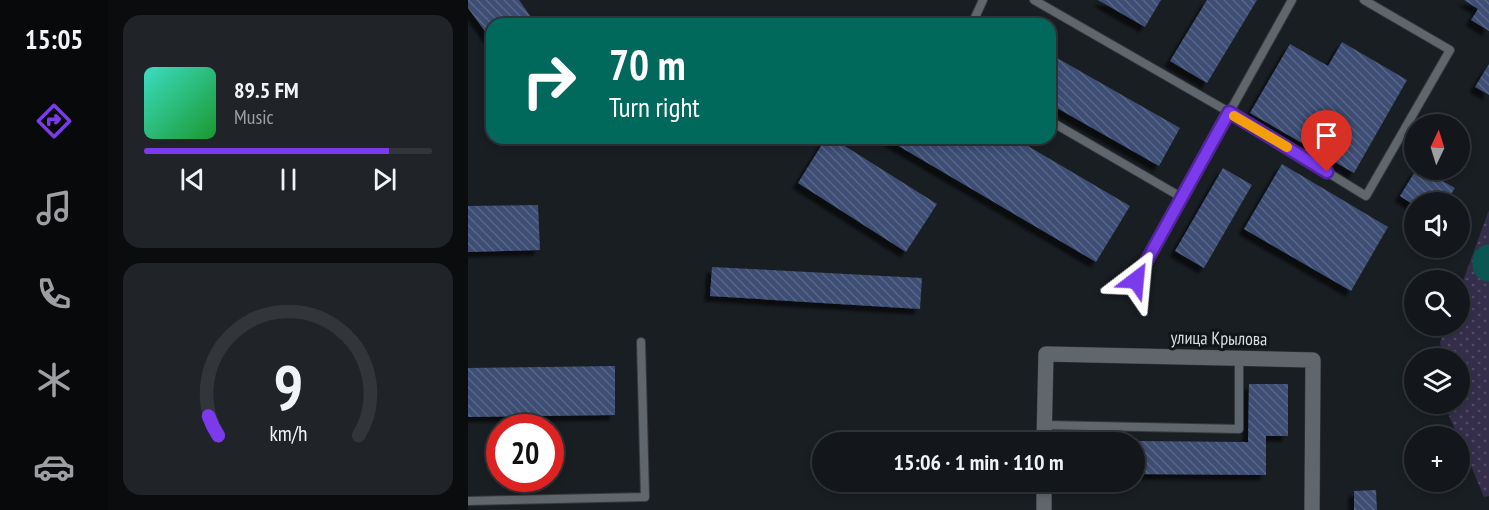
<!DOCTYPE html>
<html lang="en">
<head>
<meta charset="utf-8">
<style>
	body { margin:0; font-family:"PT Sans Narrow",sans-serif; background:#202327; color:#f1f3f6; height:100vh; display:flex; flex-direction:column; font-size:22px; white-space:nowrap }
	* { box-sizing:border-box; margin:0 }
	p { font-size:20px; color:#9d9fa2 }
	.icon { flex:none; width:33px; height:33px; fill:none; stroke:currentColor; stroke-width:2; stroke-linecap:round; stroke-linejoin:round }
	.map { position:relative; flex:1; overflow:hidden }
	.panel { display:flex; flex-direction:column; gap:15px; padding:15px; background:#0a0c0e; width:360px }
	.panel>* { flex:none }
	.guide { position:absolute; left:18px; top:18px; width:570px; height:126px; border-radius:18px; box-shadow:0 3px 9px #0003,0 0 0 2px #323539; background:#00695c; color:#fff; overflow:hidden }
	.needle { width:39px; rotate:4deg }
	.fabs { position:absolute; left:936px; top:114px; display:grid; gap:12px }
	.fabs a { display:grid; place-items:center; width:66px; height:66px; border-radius:50%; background:#13161a; box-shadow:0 3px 9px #0003,0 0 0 2px #323539; font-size:30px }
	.speed { position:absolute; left:18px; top:414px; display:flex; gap:12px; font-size:30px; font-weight:700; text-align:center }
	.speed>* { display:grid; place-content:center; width:78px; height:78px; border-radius:50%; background:#13161a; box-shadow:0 3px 9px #0003,0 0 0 2px #323539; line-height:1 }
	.speed .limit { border:9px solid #d22; background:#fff; color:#111 }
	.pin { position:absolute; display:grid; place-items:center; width:51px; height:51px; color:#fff; margin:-62px -26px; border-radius:50% 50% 50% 0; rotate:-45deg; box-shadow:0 0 6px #0007 }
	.pin .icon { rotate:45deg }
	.me { position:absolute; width:66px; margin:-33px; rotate:29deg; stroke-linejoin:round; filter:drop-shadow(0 0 4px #0008) }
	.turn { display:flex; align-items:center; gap:21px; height:126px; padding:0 24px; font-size:27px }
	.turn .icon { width:78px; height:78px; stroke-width:2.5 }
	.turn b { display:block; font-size:42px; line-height:51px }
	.panel .card { flex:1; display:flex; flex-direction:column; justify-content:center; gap:9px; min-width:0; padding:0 21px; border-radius:18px; background:#202327 }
	.panel .dial { align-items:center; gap:0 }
	.dial svg { height:156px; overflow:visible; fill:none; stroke:#323539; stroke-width:7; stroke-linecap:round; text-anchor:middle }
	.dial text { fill:#f1f3f6; stroke:none }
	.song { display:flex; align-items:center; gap:18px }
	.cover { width:72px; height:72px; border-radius:9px; background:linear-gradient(135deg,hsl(170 70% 55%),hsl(130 70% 35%)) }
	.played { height:6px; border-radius:3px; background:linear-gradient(90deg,#7c3aed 85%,#323539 85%) }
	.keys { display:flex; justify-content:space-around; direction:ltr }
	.trip { position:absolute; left:344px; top:432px; width:333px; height:60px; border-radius:30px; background:#13161a; box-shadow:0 3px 9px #0003,0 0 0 2px #323539; font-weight:800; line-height:60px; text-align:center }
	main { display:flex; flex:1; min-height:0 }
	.tabs { display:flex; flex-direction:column; width:108px; justify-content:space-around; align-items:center; background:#08090a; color:#9d9fa2 }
	.tabs .icon { width:42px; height:42px }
	.tabs .current { color:#7c3aed }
	.tabs b { font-size:27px; color:#f1f3f6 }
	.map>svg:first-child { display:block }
	.grass { fill:url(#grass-dots) }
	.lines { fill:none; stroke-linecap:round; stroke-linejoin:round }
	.river { stroke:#0a5650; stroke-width:33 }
	.building { fill:url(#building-back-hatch); filter:url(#shadow) }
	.service-casing { stroke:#373b3f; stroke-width:10 }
	.minor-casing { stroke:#373b3f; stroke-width:16 }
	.service { stroke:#60676c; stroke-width:8 }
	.minor { stroke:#60676c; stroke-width:15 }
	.route-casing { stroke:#51269a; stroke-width:15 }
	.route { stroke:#7c3aed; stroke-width:10 }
	.slow { stroke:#f59e0b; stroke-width:10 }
	.labels { text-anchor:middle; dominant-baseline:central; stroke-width:6; stroke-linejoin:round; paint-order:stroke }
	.street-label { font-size:18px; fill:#dadee1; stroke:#101519 }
</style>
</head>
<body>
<main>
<nav class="tabs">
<b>15:05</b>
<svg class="icon current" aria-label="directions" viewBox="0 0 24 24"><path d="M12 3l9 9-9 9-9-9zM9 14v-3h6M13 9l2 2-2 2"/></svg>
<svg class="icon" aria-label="music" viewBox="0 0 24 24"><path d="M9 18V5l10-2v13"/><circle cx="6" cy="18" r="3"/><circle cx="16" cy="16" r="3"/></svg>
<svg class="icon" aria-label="phone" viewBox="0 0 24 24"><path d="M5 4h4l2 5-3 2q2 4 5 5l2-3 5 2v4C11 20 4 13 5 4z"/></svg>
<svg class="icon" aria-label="climate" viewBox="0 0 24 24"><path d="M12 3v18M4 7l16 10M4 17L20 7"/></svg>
<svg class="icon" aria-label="car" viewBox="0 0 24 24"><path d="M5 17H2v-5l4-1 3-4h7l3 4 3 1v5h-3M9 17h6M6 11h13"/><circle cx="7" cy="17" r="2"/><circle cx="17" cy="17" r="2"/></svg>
</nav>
<section class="panel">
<div class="card">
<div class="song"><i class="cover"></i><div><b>89.5 FM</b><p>Music</p></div></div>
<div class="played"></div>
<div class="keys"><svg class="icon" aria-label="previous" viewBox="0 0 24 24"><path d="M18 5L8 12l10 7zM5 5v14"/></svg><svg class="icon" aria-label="pause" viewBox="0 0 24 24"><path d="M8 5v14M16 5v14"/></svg><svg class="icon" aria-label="next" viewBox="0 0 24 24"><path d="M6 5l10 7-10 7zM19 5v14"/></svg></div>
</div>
<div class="card dial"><svg viewBox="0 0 100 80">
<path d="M14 69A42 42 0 1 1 86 69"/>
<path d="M14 69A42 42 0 0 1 9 59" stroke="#7c3aed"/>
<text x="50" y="56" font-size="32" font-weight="700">9</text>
<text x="50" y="72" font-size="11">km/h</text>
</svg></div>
</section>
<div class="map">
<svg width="1021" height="510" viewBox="0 0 1021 510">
	<defs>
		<pattern id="grass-dots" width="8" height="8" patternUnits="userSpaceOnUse" patternTransform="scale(1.5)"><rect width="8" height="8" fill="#342e4b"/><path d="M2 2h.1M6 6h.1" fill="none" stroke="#514c65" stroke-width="1.8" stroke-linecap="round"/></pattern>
		<pattern id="building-back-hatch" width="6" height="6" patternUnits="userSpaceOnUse" patternTransform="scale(1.5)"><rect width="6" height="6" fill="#3c4d73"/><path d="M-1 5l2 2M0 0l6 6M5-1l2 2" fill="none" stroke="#586687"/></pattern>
		<filter id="shadow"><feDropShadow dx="-5.5" dy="5.5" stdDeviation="1.5" flood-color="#0009"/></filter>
	</defs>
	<rect width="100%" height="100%" fill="#191e23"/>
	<path class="grass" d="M1021,210V496L1016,497L992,440V436H990L981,416L980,404H992V358H974L972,342L978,326H992V289Z"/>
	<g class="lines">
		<path class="river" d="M1021,261V265"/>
	</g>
	<path class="building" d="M0,0H51L68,24H24V41L0,8Z
		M630,0H693L677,27Z
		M739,0H789L739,83L702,61Z
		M996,0H1021V31L1003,20L1010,9Z
		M874,42L939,80L886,173L782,113L822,44L860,66Z
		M582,54L712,128L691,166L582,104Z
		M1021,64V95L1007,87Z
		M358,138H364L469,204L438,252L330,183Z
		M417,138H546L662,206L628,262Z
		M814,164L920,227L883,291L776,229Z
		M755,168L784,185L736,268L707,251Z
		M948,170H955L987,188L978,202H946V205L932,196Z
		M70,205L72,250L0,252V206Z
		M244,267L454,278L452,309L242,296Z
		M147,366V415L0,417V368Z
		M781,384H820V436H798V475L666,474V441L780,442Z
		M908,490L909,510H886V491Z"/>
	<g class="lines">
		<g class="service-casing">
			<path id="service" d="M566,0L761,112L898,196L982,50L896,0
				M504,24L515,0
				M582,121L713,197
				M668,280L824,0
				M576,425L771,429V358
				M0,501L177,497L173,342"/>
		</g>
		<g class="minor-casing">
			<path id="minor" d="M576,442L578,354L845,360L844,510
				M576,482V510"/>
		</g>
		<use href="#service" class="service"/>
		<use href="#minor" class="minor"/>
	</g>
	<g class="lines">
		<g class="route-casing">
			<path id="route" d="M668,280L761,112L859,172"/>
		</g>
		<use href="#route" class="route"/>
		<path class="slow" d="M766,116L819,147"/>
	</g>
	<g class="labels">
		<g class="street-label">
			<text transform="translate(751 338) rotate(1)">улица Крылова</text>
		</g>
	</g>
</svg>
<div class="fabs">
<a><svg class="needle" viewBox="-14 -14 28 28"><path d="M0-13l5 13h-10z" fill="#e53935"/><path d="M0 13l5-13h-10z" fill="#9d9fa2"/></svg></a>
<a><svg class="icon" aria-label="sound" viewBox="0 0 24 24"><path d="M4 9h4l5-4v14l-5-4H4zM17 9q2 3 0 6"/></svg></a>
<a><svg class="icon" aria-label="search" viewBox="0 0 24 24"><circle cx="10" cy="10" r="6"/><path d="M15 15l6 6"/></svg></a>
<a><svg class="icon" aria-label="layers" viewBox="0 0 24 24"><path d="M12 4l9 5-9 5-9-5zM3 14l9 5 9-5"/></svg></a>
<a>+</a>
</div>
<div class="speed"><div class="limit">20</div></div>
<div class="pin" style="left:859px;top:172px;background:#d93025"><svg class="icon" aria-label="arrive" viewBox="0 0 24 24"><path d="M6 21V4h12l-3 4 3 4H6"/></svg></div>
<svg class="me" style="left:668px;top:280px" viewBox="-20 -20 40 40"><path d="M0-17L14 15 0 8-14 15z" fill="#7c3aed" stroke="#fff" stroke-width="4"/></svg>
<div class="trip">15:06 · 1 min · 110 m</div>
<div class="guide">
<div class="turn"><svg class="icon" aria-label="right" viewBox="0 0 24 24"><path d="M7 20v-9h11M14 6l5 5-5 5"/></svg><div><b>70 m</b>Turn right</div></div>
</div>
</div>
</main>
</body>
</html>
